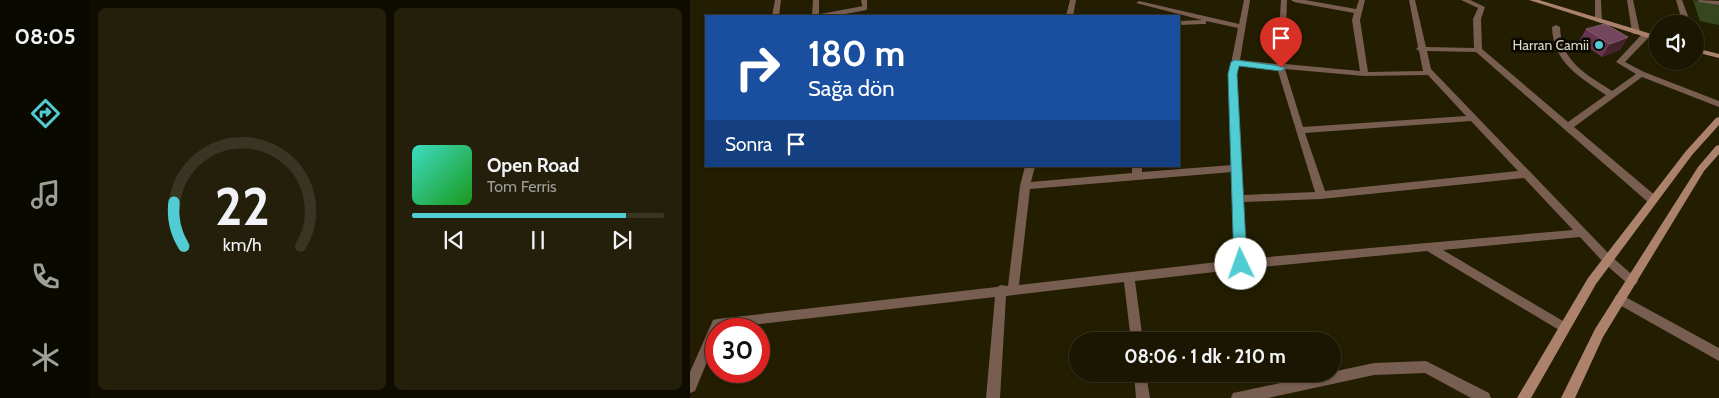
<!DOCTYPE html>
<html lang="tr">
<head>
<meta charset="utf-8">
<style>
	body { margin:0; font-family:Cabin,sans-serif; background:#231f0b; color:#f1f3f6; height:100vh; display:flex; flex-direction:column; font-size:19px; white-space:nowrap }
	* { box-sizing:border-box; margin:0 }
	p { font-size:16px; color:#9f9f99 }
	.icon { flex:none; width:28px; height:28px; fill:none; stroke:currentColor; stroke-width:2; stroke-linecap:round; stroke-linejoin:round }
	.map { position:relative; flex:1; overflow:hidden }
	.panel { display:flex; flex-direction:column; gap:8px; padding:8px; background:#0e0c01; width:600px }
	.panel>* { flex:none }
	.top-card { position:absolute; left:15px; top:15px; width:475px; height:152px; border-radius:0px; box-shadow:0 1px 4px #0004,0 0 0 1px #383523; background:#1a4fa0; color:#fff; overflow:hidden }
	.controls { position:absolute; left:959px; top:15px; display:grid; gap:10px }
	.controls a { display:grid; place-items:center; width:55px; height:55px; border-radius:50%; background:#1a1601; box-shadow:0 1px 4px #0004,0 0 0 1px #383523; font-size:25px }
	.speed { position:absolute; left:15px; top:318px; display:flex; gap:10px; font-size:25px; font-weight:700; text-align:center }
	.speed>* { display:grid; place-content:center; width:65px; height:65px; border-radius:50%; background:#1a1601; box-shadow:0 1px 4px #0004,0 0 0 1px #383523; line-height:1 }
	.speed .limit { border:8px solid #d22; background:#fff; color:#111 }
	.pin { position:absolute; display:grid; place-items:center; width:42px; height:42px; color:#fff; margin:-51px -21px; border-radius:50% 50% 50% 0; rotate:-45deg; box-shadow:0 0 5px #0007 }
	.pin .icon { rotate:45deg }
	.me { position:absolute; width:55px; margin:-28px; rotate:357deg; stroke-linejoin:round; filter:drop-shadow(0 0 4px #0008) }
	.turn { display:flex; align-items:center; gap:18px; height:105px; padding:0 20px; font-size:22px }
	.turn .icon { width:65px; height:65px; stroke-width:2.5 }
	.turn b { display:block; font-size:35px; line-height:42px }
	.then { display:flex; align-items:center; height:48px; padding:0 20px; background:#0003; gap:10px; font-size:19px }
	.panel .card { flex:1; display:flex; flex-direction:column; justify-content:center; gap:8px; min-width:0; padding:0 18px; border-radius:8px; background:#231f0b }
	.panel .dial { align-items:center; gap:0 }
	.dial svg { height:130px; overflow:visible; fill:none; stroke:#383523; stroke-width:7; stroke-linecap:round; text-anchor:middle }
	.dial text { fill:#f1f3f6; stroke:none }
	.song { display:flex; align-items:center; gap:15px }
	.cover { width:60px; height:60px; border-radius:8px; background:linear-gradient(135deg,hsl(170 70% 55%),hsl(120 70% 35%)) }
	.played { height:5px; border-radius:2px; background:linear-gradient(90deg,#51ccd2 85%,#383523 85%) }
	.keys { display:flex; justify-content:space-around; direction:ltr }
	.panel .tiles { flex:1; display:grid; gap:8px; grid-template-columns:repeat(2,1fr) }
	.trip { position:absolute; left:379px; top:332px; width:272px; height:50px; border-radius:25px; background:#1a1601; box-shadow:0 1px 4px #0004,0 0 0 1px #383523; font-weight:800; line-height:50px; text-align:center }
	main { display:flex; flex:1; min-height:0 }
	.tab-bar { display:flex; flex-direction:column; width:90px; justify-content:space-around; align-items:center; background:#0a0900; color:#9f9f99 }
	.tab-bar .icon { width:35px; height:35px }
	.tab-bar .current { color:#51ccd2 }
	.tab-bar b { font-size:22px; color:#f1f3f6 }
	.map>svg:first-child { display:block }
	.green { fill:#364720 }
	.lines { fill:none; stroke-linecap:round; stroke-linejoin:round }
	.lane { stroke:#785d51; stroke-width:4.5 }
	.street { fill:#785d51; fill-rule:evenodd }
	.secondary { fill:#ac826d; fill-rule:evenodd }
	.wall { fill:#663450 }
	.shaded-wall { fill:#46232b }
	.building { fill:#73465d; stroke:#845d6e }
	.route { fill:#51ccd2; stroke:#358588 }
	.poi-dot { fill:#51ccd2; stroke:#0a0801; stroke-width:2 }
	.labels { text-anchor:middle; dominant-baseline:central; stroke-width:5; stroke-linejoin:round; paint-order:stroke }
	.far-poi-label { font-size:14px; fill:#dedbc9; stroke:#0a0801; text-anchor:end }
</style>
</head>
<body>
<main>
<nav class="tab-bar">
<b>08:05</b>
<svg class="icon current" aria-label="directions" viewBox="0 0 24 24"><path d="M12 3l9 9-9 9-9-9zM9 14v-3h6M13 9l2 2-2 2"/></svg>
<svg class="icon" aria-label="music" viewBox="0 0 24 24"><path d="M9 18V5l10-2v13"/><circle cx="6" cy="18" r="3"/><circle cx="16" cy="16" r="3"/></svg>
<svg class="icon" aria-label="phone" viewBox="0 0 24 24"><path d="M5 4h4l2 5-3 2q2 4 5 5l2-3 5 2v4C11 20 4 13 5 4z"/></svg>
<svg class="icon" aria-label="climate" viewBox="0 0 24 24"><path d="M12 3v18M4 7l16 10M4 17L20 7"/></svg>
</nav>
<section class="panel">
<div class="tiles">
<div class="card dial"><svg viewBox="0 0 100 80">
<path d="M14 69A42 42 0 1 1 86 69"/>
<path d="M14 69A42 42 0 0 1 8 42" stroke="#51ccd2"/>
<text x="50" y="56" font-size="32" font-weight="700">22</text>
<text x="50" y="72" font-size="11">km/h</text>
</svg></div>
<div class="card">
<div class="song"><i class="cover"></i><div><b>Open Road</b><p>Tom Ferris</p></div></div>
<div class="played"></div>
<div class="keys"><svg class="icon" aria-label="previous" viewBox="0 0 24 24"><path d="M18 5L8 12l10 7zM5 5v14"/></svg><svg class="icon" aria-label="pause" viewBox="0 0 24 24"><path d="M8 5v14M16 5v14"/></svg><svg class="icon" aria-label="next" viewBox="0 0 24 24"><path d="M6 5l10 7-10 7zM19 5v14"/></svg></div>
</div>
</div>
</section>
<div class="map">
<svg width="1029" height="398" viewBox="0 0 1029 398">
	<rect width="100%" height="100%" fill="#231e01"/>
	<path class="green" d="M1003,0L1029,5V25L1010,21Z"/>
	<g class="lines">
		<path class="lane" d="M132,16L175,8"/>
		<path class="street" d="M85,0H91L89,16H82Z
			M123,0H129V16H122Z
			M171,0H177V9H173Z
			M380,0H386L383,16H376Z
			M554,0H560L550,60L587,64L591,0H597L595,64L670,71L662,20L664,13L604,2L601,0H615L666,9L669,0H675L670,20L678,72L733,71L729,51L726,49L728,47L719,0H725L736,47L784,48L783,19L788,8L771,0H780L795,7L791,19L792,49L878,122L916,95C890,77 863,63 862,27L866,25L870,27C871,62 896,74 922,91L946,74L926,62L953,33H959V37L935,62L954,72L1029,101V107L952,77L884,127L967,197L968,200L963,204L959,203L786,52L737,51L741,69L922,257L946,278L948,281L946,284L942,286L938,284L914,263L890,237L753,250L878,324L880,328L878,332L874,333L737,251L551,269L445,281L453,341H441L434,282L316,296L310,398H296L305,297L26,329V340L5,391L0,393V372L23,320L27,319L307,287L311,285L318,286L330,186L335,166H345L341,182L442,173V166H452V172L542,165L539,74L548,28L516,21V24H513L489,25V21L512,20L446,3L449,1L549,24ZM549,65L587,68L625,192L553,195L547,74ZM595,69L674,76L738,75L776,116L613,127ZM781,121L828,171L635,191L615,133ZM542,172L545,260L329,285L340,189ZM834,178L883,230L556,259L553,202L631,199Z
			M905,0H911L912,23L905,21Z
			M937,0H943L950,32L949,34H943L942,32Z
			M986,0H992L1001,24H993Z
			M1007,0L1029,1V5L1010,2Z
			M930,294L1029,348V361L926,303L924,299L926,295Z
			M736,361L799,393L801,398H781L735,373L684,375L578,398H541L543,393L548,392L633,374H642V372L684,363Z
			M444,374H456L460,398H446Z"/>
		<path class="secondary" d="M839,0H849L968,36V41Z
			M1005,48L1029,54V58L1005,52Z
			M1029,117V125L1002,155L906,284L841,398H827L898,278L996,151L1026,118Z
			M1029,145V154L1014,171L913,337L885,398H871L905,329L1008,167L1026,146Z"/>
	</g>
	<path class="wall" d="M896,29L938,37L930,50L912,57L889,41Z"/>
	<path class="shaded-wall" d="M938,37L930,50L912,57L920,44Z"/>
	<path class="building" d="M915,24L938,37L920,44L896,29Z"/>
	<path class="route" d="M545,60L591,66L595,68L591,71L549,66L547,74L557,264L551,269L544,264L538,74L541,62Z"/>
	<circle class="poi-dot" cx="909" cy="45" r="5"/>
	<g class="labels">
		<g class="far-poi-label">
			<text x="899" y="45">Harran Camii</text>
		</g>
	</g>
</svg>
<div class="controls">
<a><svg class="icon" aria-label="sound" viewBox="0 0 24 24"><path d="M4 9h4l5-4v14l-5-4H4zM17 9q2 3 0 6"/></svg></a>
</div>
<div class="speed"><div class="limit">30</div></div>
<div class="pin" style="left:591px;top:68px;background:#d93025"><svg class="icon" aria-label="arrive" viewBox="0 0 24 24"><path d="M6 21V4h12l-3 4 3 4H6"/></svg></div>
<svg class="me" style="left:551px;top:264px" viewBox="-20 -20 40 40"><circle r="19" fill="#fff"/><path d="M0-13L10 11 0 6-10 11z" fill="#51ccd2"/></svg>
<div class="trip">08:06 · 1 dk · 210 m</div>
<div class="top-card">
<div class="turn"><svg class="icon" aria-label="right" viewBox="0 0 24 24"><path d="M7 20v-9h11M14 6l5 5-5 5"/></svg><div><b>180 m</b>Sağa dön</div></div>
<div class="then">Sonra<svg class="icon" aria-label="arrive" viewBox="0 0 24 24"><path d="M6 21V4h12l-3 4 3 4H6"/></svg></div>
</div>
</div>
</main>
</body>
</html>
